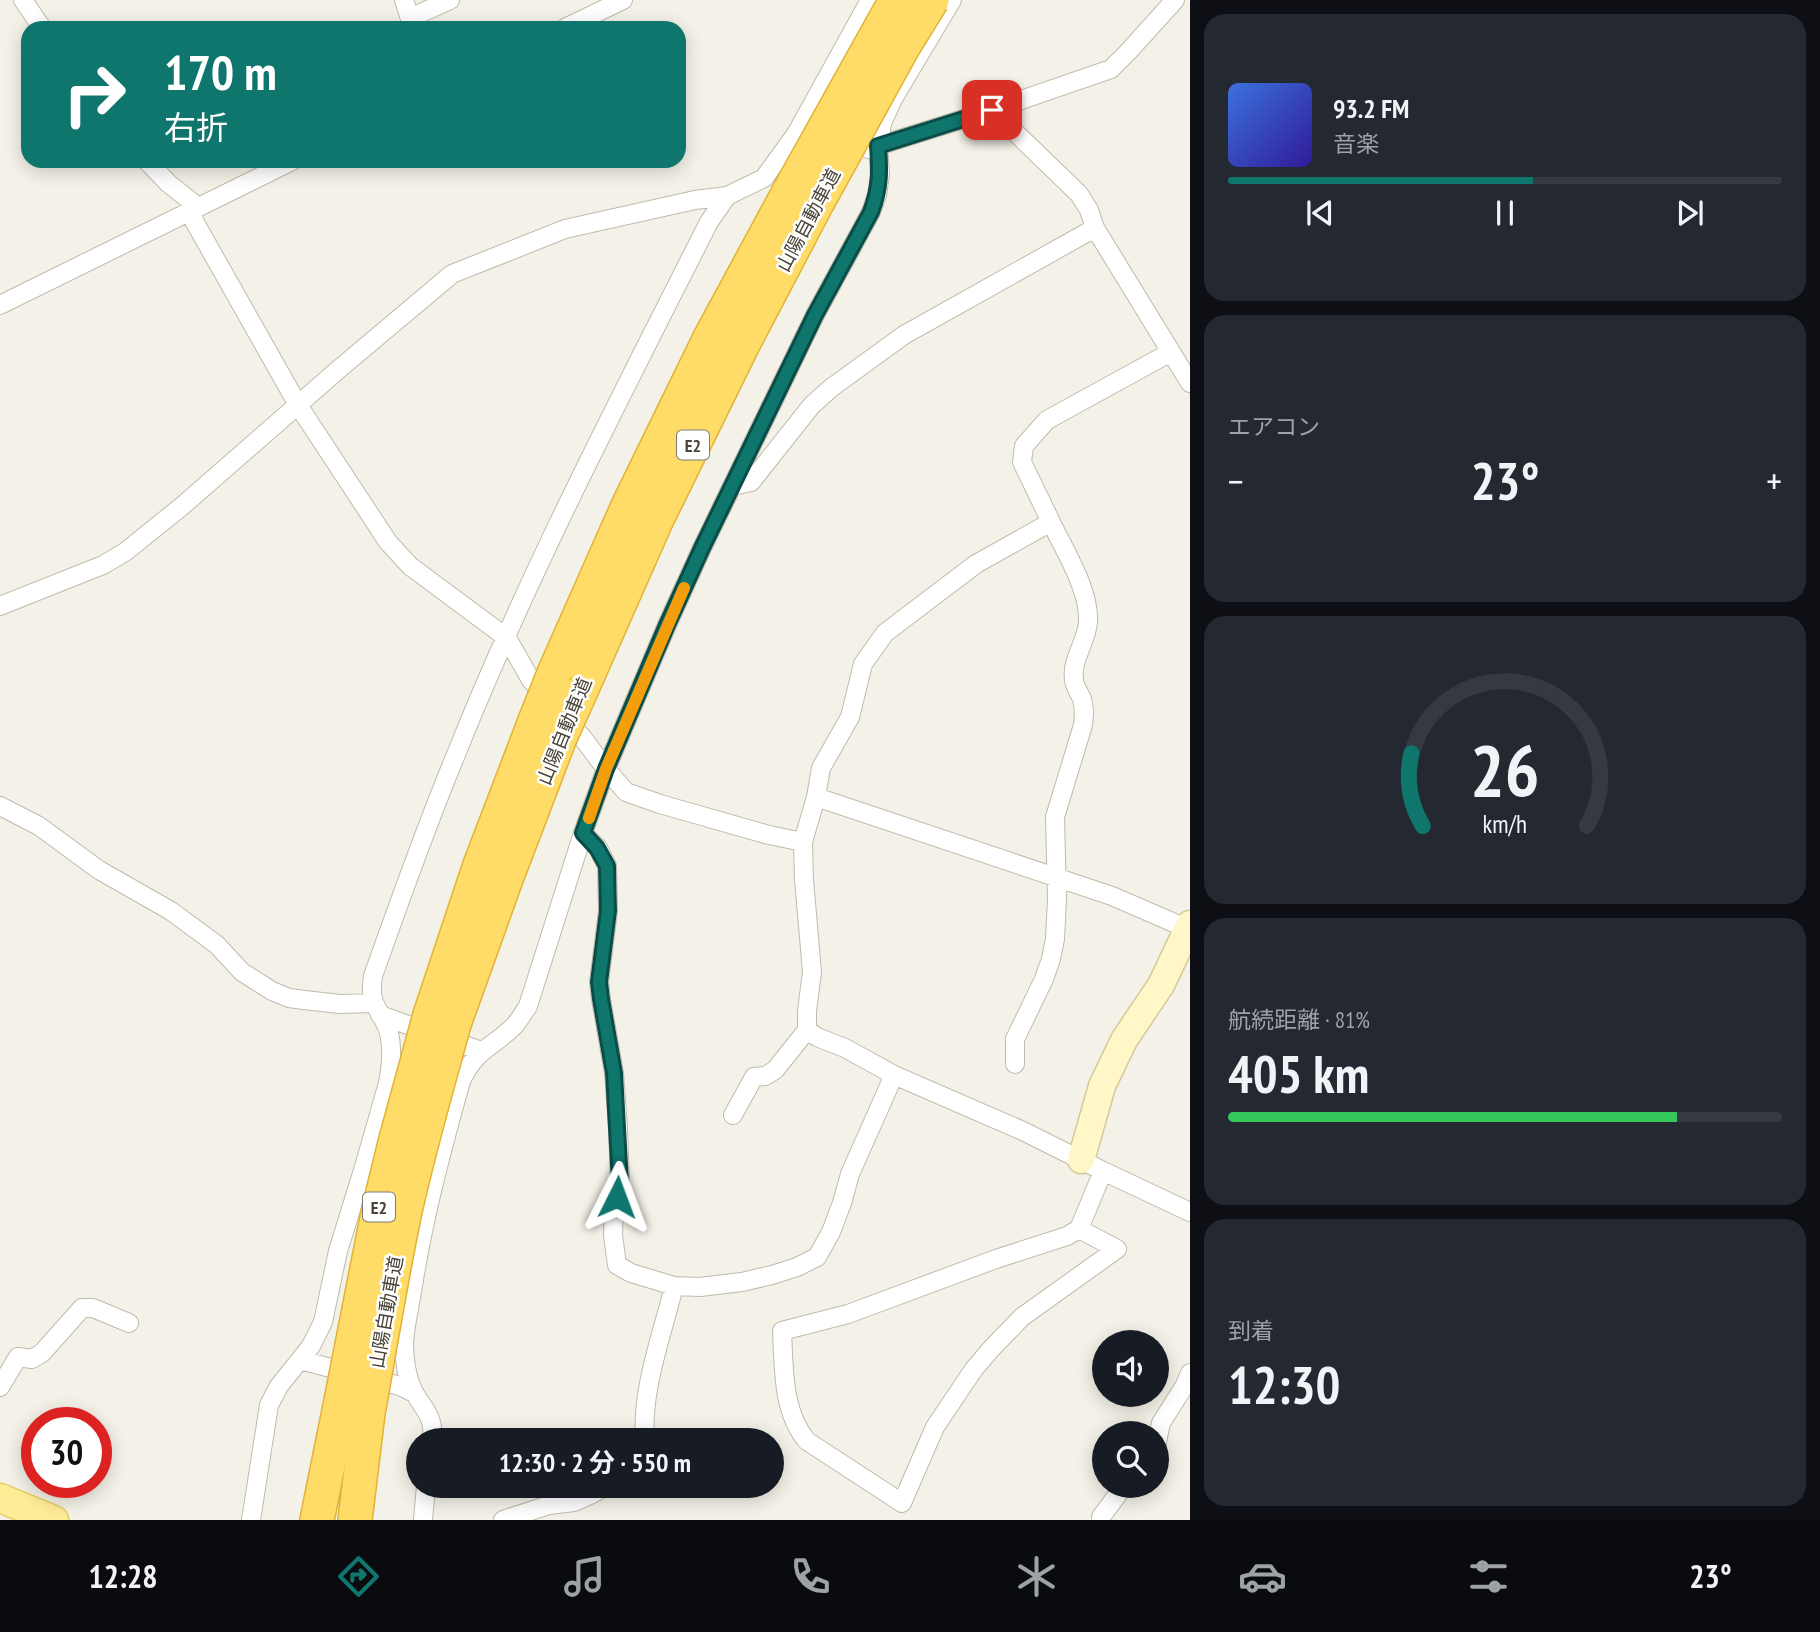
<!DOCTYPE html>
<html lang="ja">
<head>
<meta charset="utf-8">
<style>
	body { margin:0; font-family:"PT Sans Narrow","Noto Sans JP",sans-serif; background:#242831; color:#f1f3f6; height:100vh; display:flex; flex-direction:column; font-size:26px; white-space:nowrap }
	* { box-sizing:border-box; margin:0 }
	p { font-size:23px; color:#9ea1a6 }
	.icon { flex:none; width:38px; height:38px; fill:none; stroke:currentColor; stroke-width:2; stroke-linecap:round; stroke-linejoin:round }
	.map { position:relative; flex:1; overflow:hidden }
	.side { display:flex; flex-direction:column; gap:14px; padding:14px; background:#0d0f14; width:630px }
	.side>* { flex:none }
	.banner { position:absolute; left:21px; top:21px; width:665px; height:147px; border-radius:21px; box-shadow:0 4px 18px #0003; background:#0f766e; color:#fff; overflow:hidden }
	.controls { position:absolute; left:1092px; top:1330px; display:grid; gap:14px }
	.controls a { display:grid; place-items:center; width:77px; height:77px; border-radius:50%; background:#171b24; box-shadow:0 4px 18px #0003; font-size:35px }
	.speed { position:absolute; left:21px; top:1407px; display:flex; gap:14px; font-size:35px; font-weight:700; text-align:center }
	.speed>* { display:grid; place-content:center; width:91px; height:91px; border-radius:50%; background:#171b24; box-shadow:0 4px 18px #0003; line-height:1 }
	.speed .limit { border:10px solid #d22; background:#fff; color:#111 }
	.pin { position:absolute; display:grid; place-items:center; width:60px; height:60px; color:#fff; margin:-30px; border-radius:14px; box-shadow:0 4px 10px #0006 }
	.me { position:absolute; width:77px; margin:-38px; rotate:3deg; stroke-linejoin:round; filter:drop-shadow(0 0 5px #0008) }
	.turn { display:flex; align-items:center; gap:24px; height:147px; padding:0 28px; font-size:32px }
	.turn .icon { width:91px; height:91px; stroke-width:2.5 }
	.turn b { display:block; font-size:49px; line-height:60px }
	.big { font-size:52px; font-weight:700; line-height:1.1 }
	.side .tile { flex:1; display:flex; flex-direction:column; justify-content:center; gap:10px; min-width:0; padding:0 24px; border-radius:21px; background:#242831 }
	.side .dial { align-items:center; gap:0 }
	.dial svg { height:182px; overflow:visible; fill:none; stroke:#363941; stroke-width:7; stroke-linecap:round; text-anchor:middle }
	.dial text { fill:#f1f3f6; stroke:none }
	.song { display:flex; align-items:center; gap:21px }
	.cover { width:84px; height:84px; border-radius:10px; background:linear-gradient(135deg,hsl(220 70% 55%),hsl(250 70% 35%)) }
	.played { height:7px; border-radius:4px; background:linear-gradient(90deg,#0f766e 55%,#363941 55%) }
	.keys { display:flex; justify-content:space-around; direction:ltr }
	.heat { display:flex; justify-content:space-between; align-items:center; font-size:38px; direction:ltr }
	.charge { height:10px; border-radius:5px; background:linear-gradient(90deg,#34c759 81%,#363941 0) }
	.trip { position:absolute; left:406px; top:1428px; width:378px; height:70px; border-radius:35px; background:#171b24; box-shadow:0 4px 18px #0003; font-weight:700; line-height:70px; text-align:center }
	.tabs { display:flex; height:112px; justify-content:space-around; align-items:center; background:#090b0e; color:#9ea1a6 }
	.tabs .icon { width:49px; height:49px }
	.tabs .active { color:#0f766e }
	.tabs b { font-size:32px; color:#f1f3f6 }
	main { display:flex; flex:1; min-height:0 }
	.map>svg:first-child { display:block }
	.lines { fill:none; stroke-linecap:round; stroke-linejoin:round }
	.street-casing { stroke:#c0baaa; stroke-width:20 }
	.secondary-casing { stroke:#d5ca97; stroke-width:29 }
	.primary-casing { stroke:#e6cc64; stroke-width:31 }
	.highway-casing { stroke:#e0b336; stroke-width:36 }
	.street { stroke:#fff; stroke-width:18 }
	.secondary { stroke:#fff7c7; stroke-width:26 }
	.primary { stroke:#ffec96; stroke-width:28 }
	.highway { stroke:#ffdc68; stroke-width:33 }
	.highway-bridge-casing { stroke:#e0b336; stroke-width:36; stroke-linecap:butt }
	.highway-bridge { stroke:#ffdc68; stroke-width:33 }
	.route-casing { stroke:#0a4d48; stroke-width:18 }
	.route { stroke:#0f766e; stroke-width:12 }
	.slow { stroke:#f59e0b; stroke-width:12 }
	.labels { text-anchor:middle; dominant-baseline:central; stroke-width:5; stroke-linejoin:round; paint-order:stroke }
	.shield { fill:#fff; stroke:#7f7b72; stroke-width:2 }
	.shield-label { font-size:18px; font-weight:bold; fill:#484336 }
	.street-label { font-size:19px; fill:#484336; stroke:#fff }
</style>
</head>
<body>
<main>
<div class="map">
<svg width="1190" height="1520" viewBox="0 0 1190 1520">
	<rect width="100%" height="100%" fill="#f4f2e8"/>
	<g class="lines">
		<g class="street-casing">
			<path id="street" d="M23,0L42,28
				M404,0L413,28
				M410,18L450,0
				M565,28L623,0
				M992,110L1079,194L1089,210L1095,228L1190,383
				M868,149L992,110L1111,69L1128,52L1175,0
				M147,161L168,183L198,207
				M189,212L298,405L388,542L410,566L507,638L531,680L582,737L606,769L626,792L660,804L769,835L803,842
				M0,305L292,161
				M1171,352L1047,420L1024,446L1022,462L1051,522L976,564L885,633L863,664L850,717L821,768L816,797L803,842L804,880L812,972L807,1011V1030L817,1037L845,1048L894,1075L1023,1131L1103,1171L1190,1212
				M732,486L751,482L812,405L831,388L904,335L1095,228
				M0,606L103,565L125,552L181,507L339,369L452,274L565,229L695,200L727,196
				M816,797L1112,896L1188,929
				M0,806L39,826L99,870L171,911L217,945L242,972L272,991L289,998L304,1000L340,1004L373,1003
				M583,833L598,848L607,866L608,911L599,982L601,999L614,1073L618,1128L620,1183L614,1211L613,1235L617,1265L631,1273L674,1286L700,1287L742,1282L772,1275L797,1267L817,1257L831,1232L842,1203L850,1174L894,1075
				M380,1015L481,1051
				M1015,1064V1039L1044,979L1051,959L1055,939L1057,899L1055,817L1083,725C1084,716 1085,708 1082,699C1079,692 1074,686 1074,679C1071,660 1087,641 1088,622C1090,590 1064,550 1051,522
				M733,1115L754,1077L765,1076L775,1070L807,1030
				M1079,1229L1117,1249L1022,1317L992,1348L974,1369L935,1427L902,1503L807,1441C782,1412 784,1367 782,1331L848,1314L996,1259L1067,1236Z
				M1079,1229L1103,1171
				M300,1360L400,1386L414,1393
				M0,1387L18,1357L32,1359L42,1353L82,1308H93L129,1323
				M432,1440C435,1417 424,1410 414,1392C407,1379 404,1359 404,1344C405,1325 410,1305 413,1286C424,1216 442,1149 461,1081C476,1048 494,1047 515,1025C520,1019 524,1012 528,1006L583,833L606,769L667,625L702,548L815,315L871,212L877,195L880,174L878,146L882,123L893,99L952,0
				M645,1440C641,1389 662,1336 674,1286
				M1157,1442L1161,1423L1185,1385L1190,1373
				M1101,1517L1124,1486
				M251,1520L269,1405L279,1386L311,1346L323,1322L338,1251L364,1167L388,1083C391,1067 393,1049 389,1033C381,1007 368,1008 373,976C399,903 425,829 455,757C528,574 620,398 709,222L727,196L764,178L796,134L870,0
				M423,1520L426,1486
				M503,1520L549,1505L574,1502L592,1494L606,1486"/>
		</g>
		<g class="secondary-casing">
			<path id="secondary" d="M1081,1160L1102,1086L1124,1040L1161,985L1190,924"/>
		</g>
		<g class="primary-casing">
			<path id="primary" d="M0,1498L54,1520"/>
		</g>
		<g class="highway-casing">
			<path id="highway" d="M555,671L628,506L711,336L790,190
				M580,693L656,521L743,344L817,203
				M430,1015L480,865L535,721
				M454,1024L506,879L559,740
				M317,1520L341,1401
				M355,1520L368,1413"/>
		</g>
		<use href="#street" class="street"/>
		<use href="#secondary" class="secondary"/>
		<use href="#primary" class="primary"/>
		<use href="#highway" class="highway"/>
		<g class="highway-bridge-casing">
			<path id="highway-bridge" d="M790,190L896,0
				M817,203L903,47L932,0
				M535,721L555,671
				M559,740L580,693
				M341,1401L379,1208L396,1139L430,1015
				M368,1413C380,1346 391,1278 405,1211C419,1148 437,1086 454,1024"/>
		</g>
		<use href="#highway-bridge" class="highway-bridge"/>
	</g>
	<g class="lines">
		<g class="route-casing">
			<path id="route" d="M617,1197L620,1183L614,1073L601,999L599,982L608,911L607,866L597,848L583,833L606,769L667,625L702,548L815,315L871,212C880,188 880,171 878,146L992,110"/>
		</g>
		<use href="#route" class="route"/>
		<path class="slow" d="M589,818L606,769L684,588"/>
	</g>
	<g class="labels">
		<g class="shield">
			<rect x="677" y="430.5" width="32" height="29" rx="5"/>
			<rect x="363" y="1192.5" width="32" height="29" rx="5"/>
		</g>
		<g class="shield-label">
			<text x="693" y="445">E2</text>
			<text x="379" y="1207">E2</text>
		</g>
		<g class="street-label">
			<text transform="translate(808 220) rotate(-62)">山陽自動車道</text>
			<text transform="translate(564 731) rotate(-68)">山陽自動車道</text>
			<text transform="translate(386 1312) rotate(-80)">山陽自動車道</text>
		</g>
	</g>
</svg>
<div class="controls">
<a><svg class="icon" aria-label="sound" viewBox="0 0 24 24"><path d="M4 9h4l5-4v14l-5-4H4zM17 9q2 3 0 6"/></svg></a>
<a><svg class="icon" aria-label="search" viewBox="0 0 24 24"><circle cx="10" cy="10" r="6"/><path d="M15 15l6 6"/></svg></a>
</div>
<div class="speed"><div class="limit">30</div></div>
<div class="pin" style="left:992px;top:110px;background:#d93025"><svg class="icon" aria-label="arrive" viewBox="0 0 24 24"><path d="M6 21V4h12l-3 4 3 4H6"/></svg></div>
<svg class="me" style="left:617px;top:1197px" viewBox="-20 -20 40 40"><path d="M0-17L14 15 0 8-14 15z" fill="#0f766e" stroke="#fff" stroke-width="4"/></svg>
<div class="trip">12:30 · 2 分 · 550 m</div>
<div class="banner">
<div class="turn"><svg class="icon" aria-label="right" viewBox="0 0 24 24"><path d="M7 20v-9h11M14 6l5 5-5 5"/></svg><div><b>170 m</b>右折</div></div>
</div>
</div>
<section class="side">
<div class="tile">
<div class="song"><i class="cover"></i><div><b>93.2 FM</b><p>音楽</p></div></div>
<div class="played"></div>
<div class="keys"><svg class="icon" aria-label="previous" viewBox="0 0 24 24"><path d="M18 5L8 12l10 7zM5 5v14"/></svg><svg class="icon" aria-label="pause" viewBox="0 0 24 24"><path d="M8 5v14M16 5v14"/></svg><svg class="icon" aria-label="next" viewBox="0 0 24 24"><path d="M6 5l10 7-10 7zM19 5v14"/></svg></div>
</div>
<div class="tile"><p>エアコン</p>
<div class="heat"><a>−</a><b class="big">23°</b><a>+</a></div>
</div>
<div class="tile dial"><svg viewBox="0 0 100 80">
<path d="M14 69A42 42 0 1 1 86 69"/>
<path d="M14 69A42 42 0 0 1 9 37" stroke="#0f766e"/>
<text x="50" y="56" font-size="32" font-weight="700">26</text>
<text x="50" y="72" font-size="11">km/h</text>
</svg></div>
<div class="tile"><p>航続距離 · 81%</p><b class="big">405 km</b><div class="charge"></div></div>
<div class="tile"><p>到着</p><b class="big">12:30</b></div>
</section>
</main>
<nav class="tabs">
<b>12:28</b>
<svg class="icon active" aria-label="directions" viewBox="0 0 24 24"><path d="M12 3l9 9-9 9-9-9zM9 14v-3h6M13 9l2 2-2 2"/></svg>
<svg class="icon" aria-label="music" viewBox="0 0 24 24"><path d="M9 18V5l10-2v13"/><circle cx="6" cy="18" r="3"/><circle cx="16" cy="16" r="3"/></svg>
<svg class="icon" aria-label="phone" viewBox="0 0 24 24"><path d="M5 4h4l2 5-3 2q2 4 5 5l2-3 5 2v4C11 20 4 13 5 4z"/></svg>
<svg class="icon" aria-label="climate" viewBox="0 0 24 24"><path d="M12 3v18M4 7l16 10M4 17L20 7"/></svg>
<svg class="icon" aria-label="car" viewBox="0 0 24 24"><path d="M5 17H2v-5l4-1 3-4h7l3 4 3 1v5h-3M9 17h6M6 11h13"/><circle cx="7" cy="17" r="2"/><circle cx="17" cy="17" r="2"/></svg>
<svg class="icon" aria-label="filters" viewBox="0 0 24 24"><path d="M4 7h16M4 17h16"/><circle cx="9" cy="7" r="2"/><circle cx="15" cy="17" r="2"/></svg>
<b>23°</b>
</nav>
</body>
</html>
